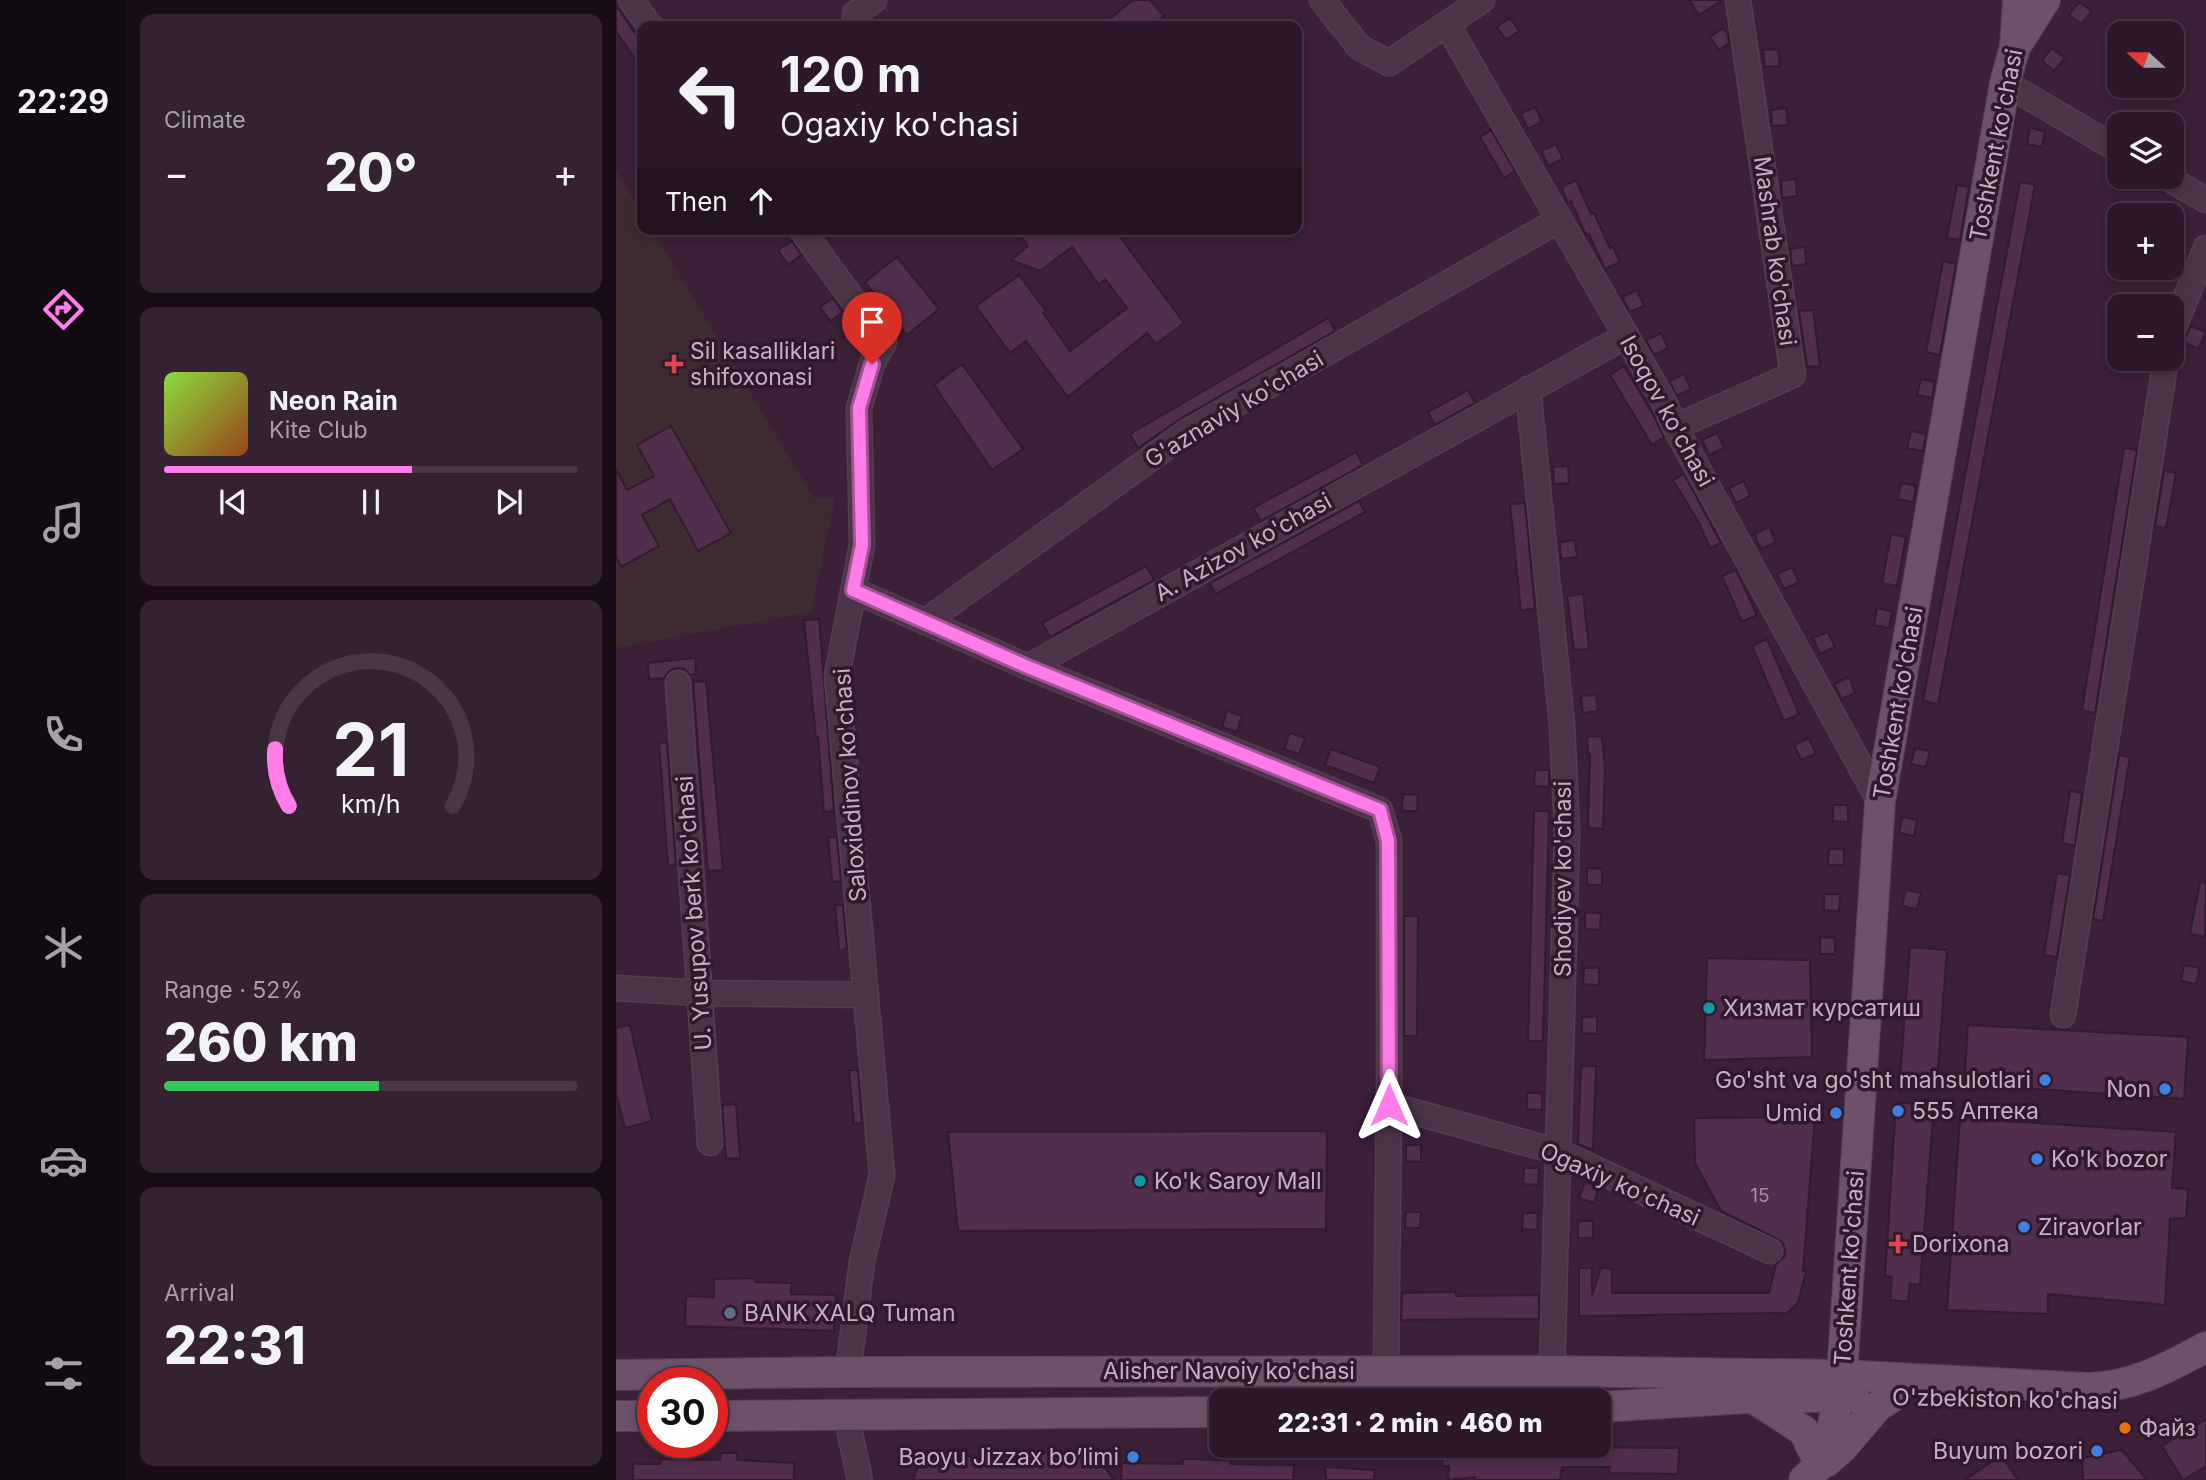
<!DOCTYPE html>
<html lang="en">
<head>
<meta charset="utf-8">
<style>
	body { margin:0; font-family:Inter,sans-serif; background:#342132; color:#f1f3f6; height:100vh; display:flex; flex-direction:column; font-size:26px; white-space:nowrap }
	* { box-sizing:border-box; margin:0 }
	p { font-size:23px; color:#a6a0a8 }
	.icon { flex:none; width:38px; height:38px; fill:none; stroke:currentColor; stroke-width:2; stroke-linecap:round; stroke-linejoin:round }
	.map { position:relative; flex:1; overflow:hidden }
	.side { display:flex; flex-direction:column; gap:14px; padding:14px; background:#180d17; width:490px }
	.side>* { flex:none }
	.hud { position:absolute; left:21px; top:21px; width:665px; height:214px; border-radius:14px; box-shadow:0 4px 10px #0003,0 0 0 2px #483747; background:#2c182a; color:#f1f3f6; overflow:hidden }
	.needle { width:46px; rotate:291deg }
	.controls { position:absolute; left:1491px; top:21px; display:grid; gap:14px }
	.controls a { display:grid; place-items:center; width:77px; height:77px; border-radius:14px; background:#2c182a; box-shadow:0 4px 10px #0003,0 0 0 2px #483747; font-size:35px }
	.speed { position:absolute; left:21px; top:1367px; display:flex; gap:14px; font-size:35px; font-weight:700; text-align:center }
	.speed>* { display:grid; place-content:center; width:91px; height:91px; border-radius:50%; background:#2c182a; box-shadow:0 4px 10px #0003,0 0 0 2px #483747; line-height:1 }
	.speed .limit { border:10px solid #d22; background:#fff; color:#111 }
	.pin { position:absolute; display:grid; place-items:center; width:60px; height:60px; color:#fff; margin:-72px -30px; border-radius:50% 50% 50% 0; rotate:-45deg; box-shadow:0 0 7px #0007 }
	.pin .icon { rotate:45deg }
	.me { position:absolute; width:77px; margin:-38px; rotate:0deg; stroke-linejoin:round; filter:drop-shadow(0 0 5px #0008) }
	.turn { display:flex; align-items:center; gap:24px; height:147px; padding:0 28px; font-size:32px }
	.turn .icon { width:91px; height:91px; stroke-width:2.5 }
	.turn b { display:block; font-size:49px; line-height:60px }
	.then { display:flex; align-items:center; height:66px; padding:0 28px; background:#0003; gap:14px; font-size:26px }
	.big { font-size:52px; font-weight:800; line-height:1.1 }
	.side .card { flex:1; display:flex; flex-direction:column; justify-content:center; gap:10px; min-width:0; padding:0 24px; border-radius:14px; background:#342132 }
	.side .dial { align-items:center; gap:0 }
	.dial svg { height:182px; overflow:visible; fill:none; stroke:#483747; stroke-width:7; stroke-linecap:round; text-anchor:middle }
	.dial text { fill:#f1f3f6; stroke:none }
	.song { display:flex; align-items:center; gap:21px }
	.cover { width:84px; height:84px; border-radius:10px; background:linear-gradient(135deg,hsl(90 70% 55%),hsl(20 70% 35%)) }
	.played { height:7px; border-radius:4px; background:linear-gradient(90deg,#ff7ce9 60%,#483747 60%) }
	.keys { display:flex; justify-content:space-around; direction:ltr }
	.heat { display:flex; justify-content:space-between; align-items:center; font-size:38px; direction:ltr }
	.charge { height:10px; border-radius:5px; background:linear-gradient(90deg,#34c759 52%,#483747 0) }
	.trip { position:absolute; left:593px; top:1388px; width:402px; height:70px; border-radius:14px; background:#2c182a; box-shadow:0 4px 10px #0003,0 0 0 2px #483747; font-weight:800; line-height:70px; text-align:center }
	main { display:flex; flex:1; min-height:0 }
	.tab-bar { display:flex; flex-direction:column; width:126px; justify-content:space-around; align-items:center; background:#120a11; color:#a6a0a8 }
	.tab-bar .icon { width:49px; height:49px }
	.tab-bar .active { color:#ff7ce9 }
	.tab-bar b { font-size:32px; color:#f1f3f6 }
	.map>svg:first-child { display:block }
	.medical { fill:#3c2c31 }
	.building { fill:#502e4c; stroke:#321b2f; stroke-width:2 }
	.lines { fill:none; stroke-linecap:round; stroke-linejoin:round }
	.minor-casing { stroke:#553d51; stroke-width:27 }
	.major-casing { stroke:#553d51; stroke-width:32 }
	.minor { stroke:#4c3448; stroke-width:24 }
	.major { stroke:#6c5168; stroke-width:30 }
	.route-casing { stroke:#a65197; stroke-width:18 }
	.route { stroke:#ff7ce9; stroke-width:12 }
	.health-dot { fill:#e0444e; stroke:#30192d; stroke-width:2.5 }
	.culture-dot { fill:#0f9aa8; stroke:#30192d; stroke-width:2.5 }
	.shop-dot { fill:#3f7fe0; stroke:#30192d; stroke-width:2.5 }
	.service-dot { fill:#5c6f8a; stroke:#30192d; stroke-width:2.5 }
	.food-dot { fill:#e8710a; stroke:#30192d; stroke-width:2.5 }
	.labels { text-anchor:middle; dominant-baseline:central; stroke-width:7; stroke-linejoin:round; paint-order:stroke }
	.number-label { font-size:19px; fill:#a98da5 }
	.street-label { font-size:23px; fill:#c8aec4; stroke:#30192d }
	.poi-label { font-size:23px; fill:#c8aec4; stroke:#30192d; text-anchor:start }
</style>
</head>
<body>
<main>
<nav class="tab-bar">
<b>22:29</b>
<svg class="icon active" aria-label="directions" viewBox="0 0 24 24"><path d="M12 3l9 9-9 9-9-9zM9 14v-3h6M13 9l2 2-2 2"/></svg>
<svg class="icon" aria-label="music" viewBox="0 0 24 24"><path d="M9 18V5l10-2v13"/><circle cx="6" cy="18" r="3"/><circle cx="16" cy="16" r="3"/></svg>
<svg class="icon" aria-label="phone" viewBox="0 0 24 24"><path d="M5 4h4l2 5-3 2q2 4 5 5l2-3 5 2v4C11 20 4 13 5 4z"/></svg>
<svg class="icon" aria-label="climate" viewBox="0 0 24 24"><path d="M12 3v18M4 7l16 10M4 17L20 7"/></svg>
<svg class="icon" aria-label="car" viewBox="0 0 24 24"><path d="M5 17H2v-5l4-1 3-4h7l3 4 3 1v5h-3M9 17h6M6 11h13"/><circle cx="7" cy="17" r="2"/><circle cx="17" cy="17" r="2"/></svg>
<svg class="icon" aria-label="filters" viewBox="0 0 24 24"><path d="M4 7h16M4 17h16"/><circle cx="9" cy="7" r="2"/><circle cx="15" cy="17" r="2"/></svg>
</nav>
<section class="side">
<div class="card"><p>Climate</p>
<div class="heat"><a>−</a><b class="big">20°</b><a>+</a></div>
</div>
<div class="card">
<div class="song"><i class="cover"></i><div><b>Neon Rain</b><p>Kite Club</p></div></div>
<div class="played"></div>
<div class="keys"><svg class="icon" aria-label="previous" viewBox="0 0 24 24"><path d="M18 5L8 12l10 7zM5 5v14"/></svg><svg class="icon" aria-label="pause" viewBox="0 0 24 24"><path d="M8 5v14M16 5v14"/></svg><svg class="icon" aria-label="next" viewBox="0 0 24 24"><path d="M6 5l10 7-10 7zM19 5v14"/></svg></div>
</div>
<div class="card dial"><svg viewBox="0 0 100 80">
<path d="M14 69A42 42 0 1 1 86 69"/>
<path d="M14 69A42 42 0 0 1 8 44" stroke="#ff7ce9"/>
<text x="50" y="56" font-size="32" font-weight="700">21</text>
<text x="50" y="72" font-size="11">km/h</text>
</svg></div>
<div class="card"><p>Range · 52%</p><b class="big">260 km</b><div class="charge"></div></div>
<div class="card"><p>Arrival</p><b class="big">22:31</b></div>
</section>
<div class="map">
<svg width="1590" height="1480" viewBox="0 0 1590 1480">
	<rect width="100%" height="100%" fill="#3b2038"/>
	<path class="medical" d="M0,170L26,214V229H36L198,498L219,499L195,612L0,648Z"/>
	<path class="building" d="M517,0H534L548,16L535,26H485Z
		M1073,0H1107L1083,15Z
		M1463,2L1476,11L1465,24L1453,15Z
		M0,5L26,44V69L0,31Z
		M894,18L903,31L890,40L881,27Z
		M1107,28L1112,35L1113,43L1103,50L1094,37Z
		M1436,48L1449,58L1438,71L1426,61Z
		M1162,49L1164,66L1149,67L1147,50Z
		M919,107L926,122L912,129L905,114Z
		M1170,108L1172,125L1156,126L1155,110Z
		M1414,128L1429,131L1426,147L1411,144Z
		M875,130L899,171L888,178L864,137Z
		M940,144L947,159L932,166L925,151Z
		M1180,179L1181,196L1166,198L1165,181Z
		M960,180L975,214L978,213L994,248L997,247L1004,262L989,269L973,234L970,235L955,201L952,203L946,187Z
		M1404,182L1419,185L1322,704L1307,701Z
		M1341,185L1353,187L1344,240L1331,238Z
		M400,229H498L568,323L540,344L531,333L452,397L410,341L394,353L360,306L403,275L430,311L427,313L454,351L511,308L489,279L483,285L456,247L424,271L395,260L412,246Z
		M176,241L185,255L172,265L162,250Z
		M1189,247L1190,264L1176,266L1174,249Z
		M281,257L323,309L291,335L249,282Z
		M1327,261L1340,264L1324,355L1310,352Z
		M1021,290L1028,306L1014,312L1006,297Z
		M217,298L227,312L214,321L204,307Z
		M1197,310L1204,366L1191,367L1183,311Z
		M712,318L719,331L564,419L522,448L514,434Z
		M1575,326L1590,332L1582,349L1567,342Z
		M1045,333L1052,348L1038,355L1030,340Z
		M346,364L407,449L376,470L318,385Z
		M1008,366L1038,416L1048,437L1036,445L994,375Z
		M1068,374L1075,389L1061,396L1053,381Z
		M1305,379L1319,382L1316,398L1301,395Z
		M852,390L859,403L819,425L812,412Z
		M55,426L115,533L82,551L54,499L26,515L43,546L5,567L0,557V469L11,490L38,476L21,445Z
		M1295,431L1310,434L1307,451L1291,448Z
		M1101,433L1108,448L1093,455L1086,440Z
		M1508,448L1521,450L1479,713L1466,710Z
		M740,452L747,465L645,521L637,508Z
		M952,466L953,483L938,484L937,467Z
		M1548,471L1560,473L1550,528L1539,526Z
		M1068,474L1105,543L1094,548L1083,523L1057,480Z
		M1128,481L1134,496L1120,503L1113,488Z
		M1285,483L1300,486L1297,502L1282,499Z
		M743,501L749,512L600,594L594,583Z
		M909,503L919,609L905,610L894,504Z
		M1153,527L1160,542L1145,549L1138,534Z
		M1275,534L1290,537L1281,586L1266,583Z
		M959,540L961,557L945,559L944,542Z
		M530,566L538,580L434,637L426,623Z
		M1176,567L1183,582L1168,589L1161,574Z
		M1120,570L1141,615L1126,622L1106,576Z
		M967,594L973,649L958,650L951,596Z
		M1261,608L1276,611L1273,628L1258,625Z
		M203,619L218,811L208,812L202,737H200L188,620Z
		M1212,632L1219,647L1204,654L1197,638Z
		M1151,639L1183,714L1168,721L1136,646Z
		M79,658L80,674L74,675L68,669L60,668L53,671L48,678L33,679L32,663Z
		M1233,677L1239,693L1225,699L1218,684Z
		M90,681L107,870L92,871L77,682Z
		M980,695L982,711L967,713L965,696Z
		M611,711L626,716L621,732L606,727Z
		M674,733L689,738L683,754L668,749Z
		M986,736L989,768L987,829L972,828L974,754H972L971,737Z
		M1193,738L1200,754L1185,760L1178,745Z
		M51,742L60,865L52,866L43,743Z
		M1299,748L1314,751L1310,767L1295,764Z
		M715,749L764,767L758,783L709,765Z
		M1503,755L1514,757L1487,921L1477,919Z
		M919,770H933V787L918,786Z
		M1454,791L1466,793L1459,846L1446,843Z
		M787,794L802,795L801,811H786Z
		M1217,805H1232V822L1217,821Z
		M918,811H933L927,1041H912Z
		M1286,817L1301,820L1298,836L1283,833Z
		M212,837H221L225,881L216,882Z
		M1213,849H1228V865H1212Z
		M971,868L986,869V885H971Z
		M1441,873L1454,875L1441,957L1428,955Z
		M1584,882L1590,883L1589,937L1574,934Z
		M1290,890L1305,893L1301,909L1286,906Z
		M1208,894H1224L1223,911L1208,910Z
		M219,905H227L231,949L223,950Z
		M969,913H985L984,930L969,929Z
		M788,916H802L801,1036H788Z
		M1204,937L1219,938V954H1204Z
		M1294,947L1331,950L1321,1081L1284,1078Z
		M1091,958L1194,960L1196,1057L1088,1060Z
		M1568,965L1584,968L1580,984L1565,981Z
		M968,968H983V985L967,984Z
		M966,1017H981V1034L966,1033Z
		M14,1025L36,1121L9,1128L0,1094V1028Z
		M1352,1025L1572,1037L1568,1099L1348,1084Z
		M965,1066H980L977,1150L962,1144Z
		M233,1070H242L246,1123L238,1124Z
		M911,1093H926V1110L911,1109Z
		M1280,1102L1318,1106L1304,1285L1294,1284L1292,1302L1274,1300L1276,1277L1269,1276Z
		M120,1104L124,1158L110,1159L106,1105Z
		M1199,1117L1187,1271H1190L1182,1303L1171,1313L963,1316V1268H976V1295L985,1268L996,1269V1293H1153L1160,1264L1168,1257L1169,1250L1167,1243L1160,1238L1105,1211L1079,1163L1078,1118Z
		M1344,1118L1560,1132L1556,1188L1572,1189L1570,1218L1554,1219L1549,1305L1432,1294V1314L1331,1310Z
		M711,1131L710,1229L342,1231L332,1132Z
		M790,1145H805V1162L790,1161Z
		M908,1168H923L922,1185L907,1184Z
		M969,1182L983,1187L978,1203L963,1198Z
		M790,1212H805L804,1228H789Z
		M907,1213H922L921,1230L906,1229Z
		M962,1221H977V1238H962Z
		M139,1278L140,1282L175,1283V1294L220,1295L218,1331L69,1326L70,1296L98,1297V1279Z
		M840,1292V1296L923,1295V1319L785,1320L786,1293Z
		M1590,1419V1466L1567,1480L1546,1446Z
		M827,1446L1063,1448L1062,1474L993,1473L994,1467H946L944,1480H859V1477L832,1480L833,1466H826Z
		M1506,1450L1531,1480H1467L1466,1458Z
		M105,1453H121V1460L178,1463V1480H17V1464H44V1459L104,1460Z
		M429,1453L472,1454L484,1461L498,1480H297L301,1469L314,1458Z
		M1385,1455L1402,1480H1349Z
		M568,1459L613,1460L615,1464L678,1465L677,1480H505L506,1463L566,1464Z
		M709,1467L759,1470L758,1480H710Z"/>
	<g class="lines">
		<g class="minor-casing">
			<path id="minor" d="M15,0L34,26
				M706,0L743,47L773,63L866,0
				M239,14L258,0
				M831,24L1047,400L1059,427L1264,802
				M1389,83L1503,150
				M1550,177L1590,200
				M185,229L268,342L256,364L243,408L246,545L221,676L266,1175L246,1262L232,1372
				M1556,332L1590,248
				M912,389L946,725L951,833L936,1371
				M1059,427L1177,375L1122,0
				M237,590L412,667L1010,336
				M309,622L571,432L943,220
				M412,667L764,810L773,841V1105L943,1152L1154,1251
				M62,683L94,1143
				M0,988L84,993L250,995
				M1447,1015L1550,359
				M770,1371L773,1105
				M230,1415L244,1480"/>
		</g>
		<g class="major-casing">
			<path id="major" d="M1401,44L1429,0
				M0,1375L232,1372L936,1371L1226,1375L1472,1388C1516,1387 1552,1368 1590,1347
				M1137,1398L1188,1431L1204,1465
				M984,1407L1148,1397H1238
				M0,1416H37
				M96,1416L606,1412
				M1210,1462L1227,1447L1261,1407L1276,1397
				M1188,1480L1204,1465L1212,1452L1226,1375L1264,802L1389,83L1399,47L1402,0"/>
		</g>
		<use href="#minor" class="minor"/>
		<use href="#major" class="major"/>
	</g>
	<g class="lines">
		<g class="route-casing">
			<path id="route" d="M256,364L243,408L246,545L237,590L412,667L764,810L772,841L773,1105"/>
		</g>
		<use href="#route" class="route"/>
	</g>
	<g class="health-dot">
		<path d="M54.5 353.5h7v7h7v7h-7v7h-7v-7h-7v-7h7z"/>
		<path d="M1278.5 1233.5h7v7h7v7h-7v7h-7v-7h-7v-7h7z"/>
	</g>
	<g class="culture-dot">
		<circle cx="1093" cy="1008" r="7"/>
		<circle cx="524" cy="1181" r="7"/>
	</g>
	<g class="shop-dot">
		<circle cx="1429" cy="1080" r="7"/>
		<circle cx="1549" cy="1089" r="7"/>
		<circle cx="1282" cy="1111" r="7"/>
		<circle cx="1220" cy="1113" r="7"/>
		<circle cx="1421" cy="1159" r="7"/>
		<circle cx="1408" cy="1227" r="7"/>
		<circle cx="1481" cy="1451" r="7"/>
		<circle cx="517" cy="1457" r="7"/>
	</g>
	<circle class="service-dot" cx="114" cy="1313" r="7"/>
	<circle class="food-dot" cx="1509" cy="1428" r="7"/>
	<g class="labels">
		<g class="number-label">
			<text x="1144" y="1195">15</text>
		</g>
		<g class="street-label">
			<text transform="translate(1380 145) rotate(-79)">Toshkent ko'chasi</text>
			<text transform="translate(1159 251) rotate(82)">Mashrab ko'chasi</text>
			<text transform="translate(618 409) rotate(-31)">G'aznaviy ko'chasi</text>
			<text transform="translate(1051 411) rotate(61)">Isoqov ko'chasi</text>
			<text transform="translate(627 547) rotate(-29)">A. Azizov ko'chasi</text>
			<text transform="translate(1282 703) rotate(-80)">Toshkent ko'chasi</text>
			<text transform="translate(234 785) rotate(-94)">Saloxiddinov ko'chasi</text>
			<text transform="translate(947 879) rotate(-90)">Shodiyev ko'chasi</text>
			<text transform="translate(78 913) rotate(-94)">U. Yusupov berk ko'chasi</text>
			<text transform="translate(1004 1184) rotate(24)">Ogaxiy ko'chasi</text>
			<text transform="translate(1233 1268) rotate(-86)">Toshkent ko'chasi</text>
			<text x="613" y="1371">Alisher Navoiy ko'chasi</text>
			<text transform="translate(1389 1399) rotate(1)">O'zbekiston ko'chasi</text>
		</g>
		<g class="poi-label">
			<text x="74" y="351">Sil kasalliklari<tspan x="74" dy="26">shifoxonasi</tspan></text>
			<text x="1107" y="1008">Хизмат курсатиш</text>
			<text x="1415" y="1080" text-anchor="end">Go'sht va go'sht mahsulotlari</text>
			<text x="1535" y="1089" text-anchor="end">Non</text>
			<text x="1296" y="1111">555 Аптека</text>
			<text x="1206" y="1113" text-anchor="end">Umid</text>
			<text x="1435" y="1159">Ko'k bozor</text>
			<text x="538" y="1181">Ko'k Saroy Mall</text>
			<text x="1422" y="1227">Ziravorlar</text>
			<text x="1296" y="1244">Dorixona</text>
			<text x="128" y="1313">BANK XALQ Tuman</text>
			<text x="1523" y="1428">Файз</text>
			<text x="1467" y="1451" text-anchor="end">Buyum bozori</text>
			<text x="503" y="1457" text-anchor="end">Baoyu Jizzax bo’limi</text>
		</g>
	</g>
</svg>
<div class="controls">
<a><svg class="needle" viewBox="-14 -14 28 28"><path d="M0-13l5 13h-10z" fill="#e53935"/><path d="M0 13l5-13h-10z" fill="#a6a0a8"/></svg></a>
<a><svg class="icon" aria-label="layers" viewBox="0 0 24 24"><path d="M12 4l9 5-9 5-9-5zM3 14l9 5 9-5"/></svg></a>
<a>+</a>
<a>−</a>
</div>
<div class="speed"><div class="limit">30</div></div>
<div class="pin" style="left:256px;top:364px;background:#d93025"><svg class="icon" aria-label="arrive" viewBox="0 0 24 24"><path d="M6 21V4h12l-3 4 3 4H6"/></svg></div>
<svg class="me" style="left:773px;top:1105px" viewBox="-20 -20 40 40"><path d="M0-17L14 15 0 8-14 15z" fill="#ff7ce9" stroke="#fff" stroke-width="4"/></svg>
<div class="trip">22:31 · 2 min · 460 m</div>
<div class="hud">
<div class="turn"><svg class="icon" aria-label="left" viewBox="0 0 24 24"><path d="M17 20v-9H6M10 6l-5 5 5 5"/></svg><div><b>120 m</b>Ogaxiy ko'chasi</div></div>
<div class="then">Then<svg class="icon" aria-label="ahead" viewBox="0 0 24 24"><path d="M12 20V5M6 11l6-6 6 6"/></svg></div>
</div>
</div>
</main>
</body>
</html>
